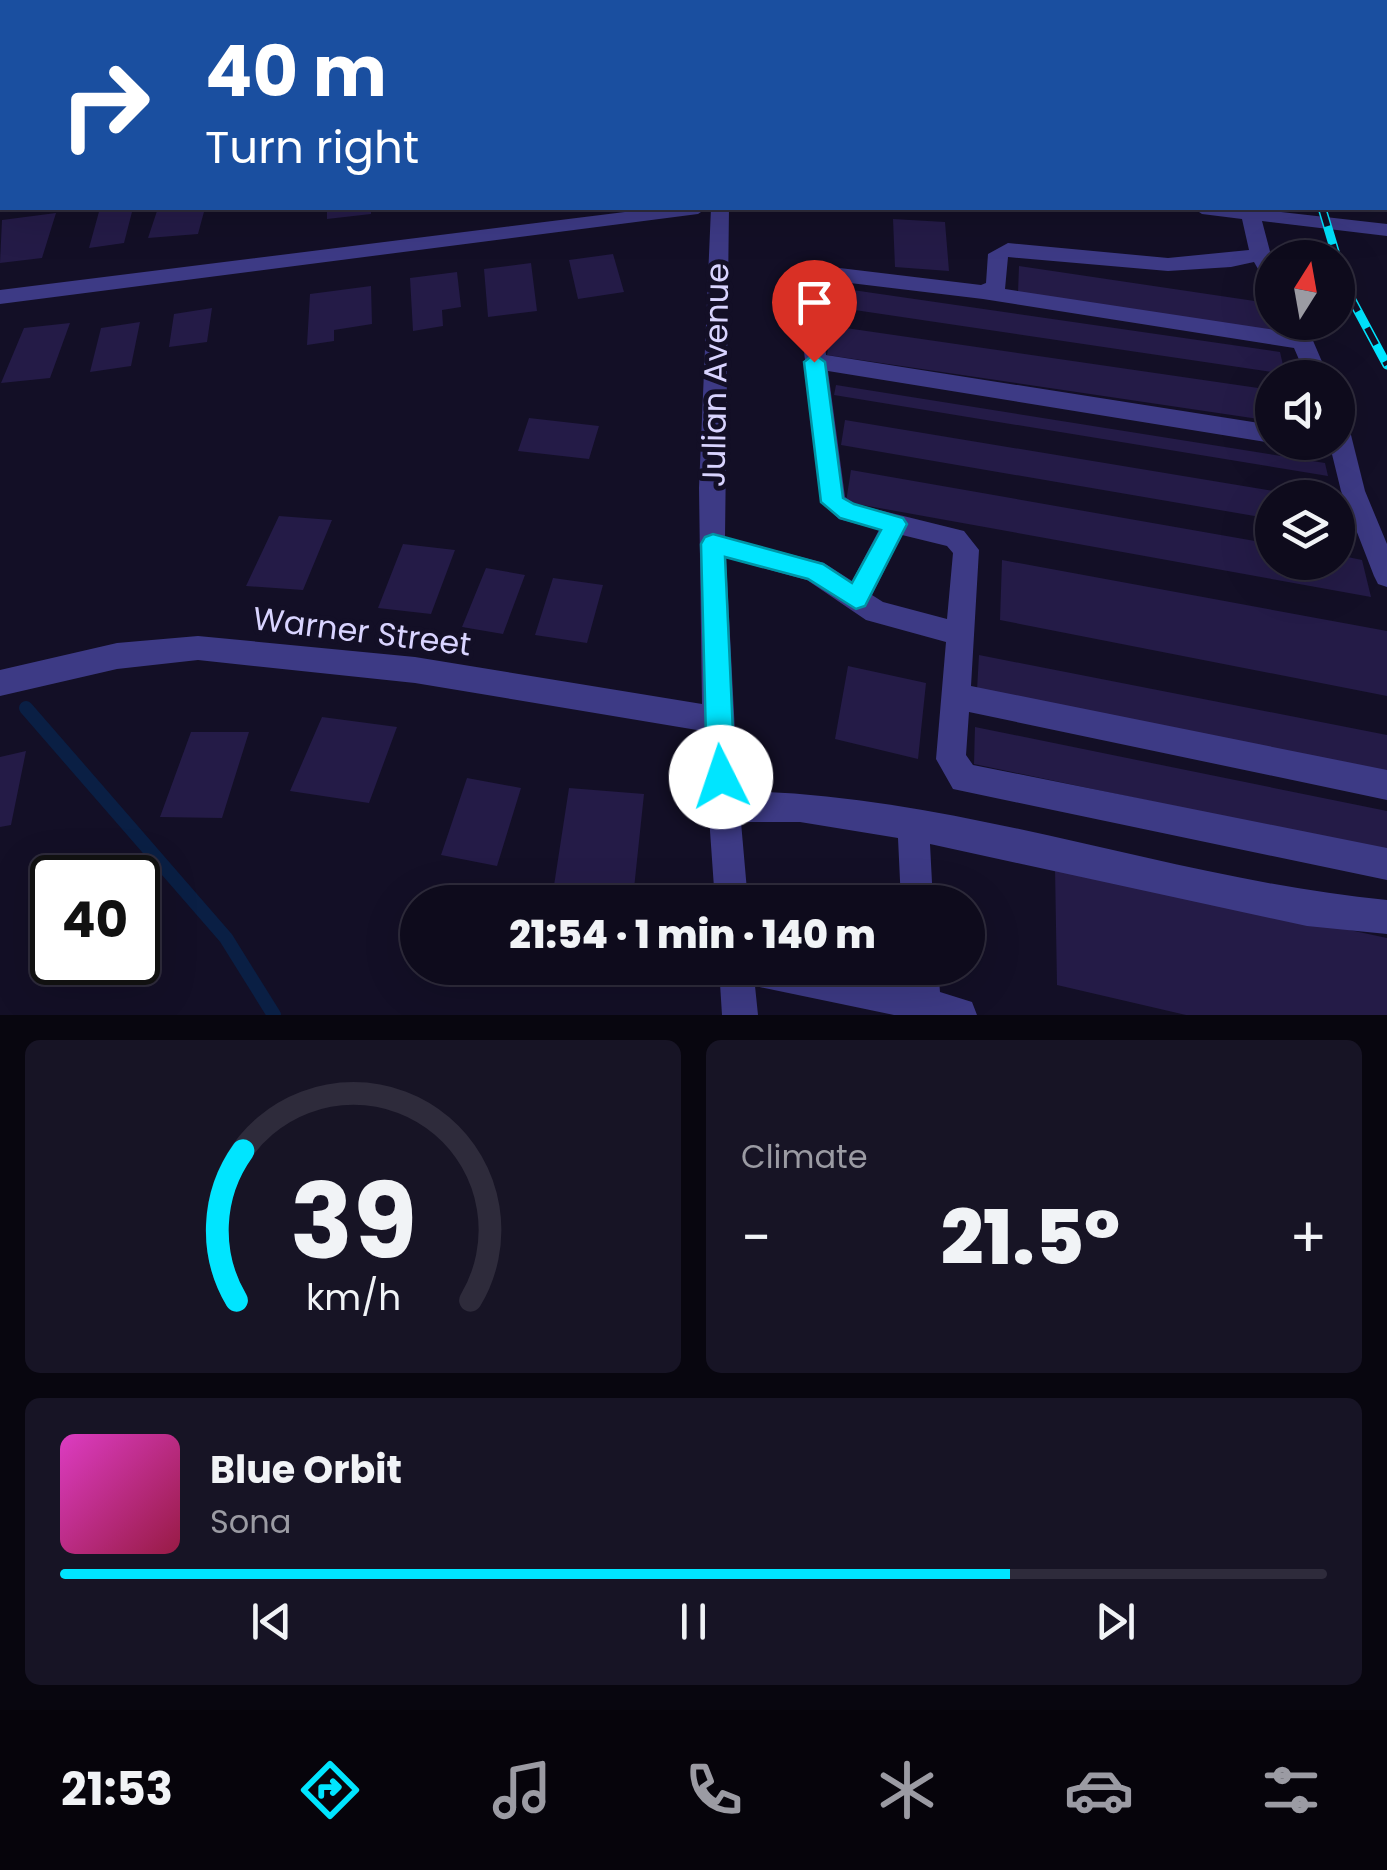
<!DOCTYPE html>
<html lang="en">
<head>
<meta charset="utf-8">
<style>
	body { margin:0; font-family:Poppins,sans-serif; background:#171425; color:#f1f3f6; height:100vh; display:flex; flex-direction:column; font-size:38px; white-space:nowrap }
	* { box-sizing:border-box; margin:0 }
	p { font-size:32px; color:#9b9ba3 }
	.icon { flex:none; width:55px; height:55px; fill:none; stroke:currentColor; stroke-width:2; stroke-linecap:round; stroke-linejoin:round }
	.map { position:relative; height:1015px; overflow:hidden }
	.sheet { display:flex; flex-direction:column; gap:25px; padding:25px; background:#08060f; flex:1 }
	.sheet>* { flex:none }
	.top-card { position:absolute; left:0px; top:0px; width:1388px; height:210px; box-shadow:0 10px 40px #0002,0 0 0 2px #2e2b3b; background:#1a4fa0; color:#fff; overflow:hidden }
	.needle { width:65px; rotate:11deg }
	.fabs { position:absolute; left:1255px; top:240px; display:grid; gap:20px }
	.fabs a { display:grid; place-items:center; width:100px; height:100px; border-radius:50%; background:#0e0b1c; box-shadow:0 10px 40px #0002,0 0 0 2px #2e2b3b; font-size:50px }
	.speed { position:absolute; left:30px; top:855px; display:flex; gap:20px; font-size:50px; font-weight:700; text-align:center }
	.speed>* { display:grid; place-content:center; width:130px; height:130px; border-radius:50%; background:#0e0b1c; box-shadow:0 10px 40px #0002,0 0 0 2px #2e2b3b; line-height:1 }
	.speed .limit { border:5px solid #111; border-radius:15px; background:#fff; color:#111 }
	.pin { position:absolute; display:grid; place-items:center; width:85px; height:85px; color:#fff; margin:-102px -42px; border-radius:50% 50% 50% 0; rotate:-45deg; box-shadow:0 0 10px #0007 }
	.pin .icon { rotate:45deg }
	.me { position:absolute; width:110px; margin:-55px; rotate:356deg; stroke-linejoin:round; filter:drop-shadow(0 0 8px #0008) }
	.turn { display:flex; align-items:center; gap:35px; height:210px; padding:0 40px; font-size:45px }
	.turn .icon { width:130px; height:130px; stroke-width:2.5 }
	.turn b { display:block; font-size:70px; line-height:85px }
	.big { font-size:75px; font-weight:800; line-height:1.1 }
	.sheet .card { flex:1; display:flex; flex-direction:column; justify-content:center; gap:15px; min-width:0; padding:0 35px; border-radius:15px; background:#171425 }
	.sheet .dial { align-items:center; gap:0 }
	.dial svg { height:260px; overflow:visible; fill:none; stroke:#2e2b3b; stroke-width:7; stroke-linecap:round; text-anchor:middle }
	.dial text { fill:#f1f3f6; stroke:none }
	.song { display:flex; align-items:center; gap:30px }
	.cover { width:120px; height:120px; border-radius:15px; background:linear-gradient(135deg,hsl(310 70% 55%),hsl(340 70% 35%)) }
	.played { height:10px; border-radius:5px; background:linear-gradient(90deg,#00e5ff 75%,#2e2b3b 75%) }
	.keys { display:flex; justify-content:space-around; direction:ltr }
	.heat { display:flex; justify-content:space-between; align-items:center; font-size:55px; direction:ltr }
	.sheet .tiles { flex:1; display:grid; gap:25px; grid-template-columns:1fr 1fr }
	.card:last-child { grid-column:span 2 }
	.trip { position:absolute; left:400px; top:885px; width:585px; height:100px; border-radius:50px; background:#0e0b1c; box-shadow:0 10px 40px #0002,0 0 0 2px #2e2b3b; font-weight:800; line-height:100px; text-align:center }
	.tab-bar { display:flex; height:160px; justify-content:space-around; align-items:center; background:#06040b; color:#9b9ba3 }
	.tab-bar .icon { width:70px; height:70px }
	.tab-bar .active { color:#00e5ff }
	.tab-bar b { font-size:45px; color:#f1f3f6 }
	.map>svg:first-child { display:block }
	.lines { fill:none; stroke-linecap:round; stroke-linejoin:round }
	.stream { stroke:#0a1f44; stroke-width:14 }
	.building { fill:#241b47 }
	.minor { fill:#3d3a85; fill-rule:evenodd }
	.rail-casing { stroke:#00e5ff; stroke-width:9 }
	.rail { stroke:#130f26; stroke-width:6; stroke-dasharray:19; stroke-linecap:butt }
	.route { fill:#00e5ff; stroke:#0095a6; stroke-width:2.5 }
	.labels { text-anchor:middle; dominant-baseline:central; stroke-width:10; stroke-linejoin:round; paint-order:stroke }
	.street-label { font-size:32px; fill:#d9d4ff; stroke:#130f26 }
</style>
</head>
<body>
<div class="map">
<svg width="1387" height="1015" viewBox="0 0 1387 1015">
	<rect width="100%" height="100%" fill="#130f26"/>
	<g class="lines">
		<path class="stream" d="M26,708L226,938L274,1015"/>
	</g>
	<path class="building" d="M100,208H133L124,243L89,248Z
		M158,208H205L198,234L148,238Z
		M327,208H371V214L327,219Z
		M56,213L42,258L0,263L2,220Z
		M893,219L945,222L949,271L895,267Z
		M613,254L624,292L578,299L569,260Z
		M531,263L537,311L488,317L484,269Z
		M1019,266L1268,303L1274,332L1018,293Z
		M457,272L461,307L442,310L443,326L413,331L410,278Z
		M371,286L372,324L334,330V341L307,345L310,294Z
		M825,286L1280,352L1285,374L821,305Z
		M212,308L207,342L169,347L174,314Z
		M140,322L131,366L90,372L101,328Z
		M70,323L50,378L1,383L24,328Z
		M832,326L1272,390V421L827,355Z
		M836,385L1325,463L1328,476L834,395Z
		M529,418L599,426L589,459L518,451Z
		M845,420L1297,495V498H1272V519L841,445Z
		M851,470L1272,544V562H1338V555L1362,560L1371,597L846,502Z
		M1338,502L1344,503L1350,532L1338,530Z
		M279,516L332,520L303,590L246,586Z
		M403,544L455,550L431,614L378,608Z
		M1002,560L1387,631V696L1000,620Z
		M486,568L525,575L503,634L462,627Z
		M553,578L603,585L587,643L535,635Z
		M979,655L1387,735V773L977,690Z
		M848,666L926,683L918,759L835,739Z
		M322,717L397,727L369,803L290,791Z
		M975,727L1387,811V851L974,764Z
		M191,732H249L222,818L160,817Z
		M26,751L11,825L0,827V757Z
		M467,778L521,788L497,866L441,855Z
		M569,788L644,794L633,898L553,892Z
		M1055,867L1387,938V1015H1186L1057,985Z"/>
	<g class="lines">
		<path class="minor" d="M736,0H750V2H736Z
			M1385,120H1387L1385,133Z
			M1385,190L1387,191V203L1385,202Z
			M657,208H707L698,214L0,304V290Z
			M711,208H729L725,537L824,563L852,581L879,530L839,519L821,502L796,280L823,266L981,285L986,283L988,254L1008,243L1168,258L1249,250L1242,219L1202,214L1193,208H1246L1387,224V236L1262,221L1272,259V283L1265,281L1254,262L1231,267L1168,271L1008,257L1005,289L1288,332L1284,322H1305L1329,378H1307L1294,348L983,299L825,280L817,283L826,355L1272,425V443L828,371L845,497L855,504L964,531L979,550L971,686L1387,770V800L969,712L966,755L973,765L1387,848V880L953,789L936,759L946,642L866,620L807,580L726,558L738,791C958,794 1169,879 1387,900V934L1307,926L930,844L933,902H901L898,838L800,822H741L748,902H715L703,731L415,683L198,660L117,669L0,696V670L117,643L198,636L415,657L702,704L699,488ZM902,535L947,546L953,553L947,619L883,602L872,595Z
			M1338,422L1350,431L1365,491L1387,544V587L1378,584L1374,576L1341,491L1329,442H1338Z
			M719,968H846L904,983V968H938L940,992L972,1002L977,1015H894L755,986L758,1015H722Z"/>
		<g class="rail-casing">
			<path id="rail" d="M1322,208L1337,258
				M1338,258L1352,300L1387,365"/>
		</g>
		<use href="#rail" class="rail"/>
	</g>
	<path class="route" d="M814,354L825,362L843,498L854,504L903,518L907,524L865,606L856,609L808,579L725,557L735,777L731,787L721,791L711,787L707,777L701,544L705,537L713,534L823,564L852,583L881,530L840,518L821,502L804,362Z"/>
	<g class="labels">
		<g class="street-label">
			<text transform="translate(715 375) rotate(-89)">Julian Avenue</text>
			<text transform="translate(362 631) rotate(7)">Warner Street</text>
		</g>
	</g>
</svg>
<div class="fabs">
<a><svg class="needle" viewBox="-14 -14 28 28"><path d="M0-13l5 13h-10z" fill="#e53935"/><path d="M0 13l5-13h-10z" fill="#9b9ba3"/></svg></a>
<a><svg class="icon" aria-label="sound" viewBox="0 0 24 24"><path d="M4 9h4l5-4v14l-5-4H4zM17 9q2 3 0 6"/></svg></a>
<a><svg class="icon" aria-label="layers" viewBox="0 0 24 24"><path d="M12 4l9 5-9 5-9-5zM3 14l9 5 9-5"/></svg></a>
</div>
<div class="speed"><div class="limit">40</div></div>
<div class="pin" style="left:814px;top:362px;background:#d93025"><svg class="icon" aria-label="arrive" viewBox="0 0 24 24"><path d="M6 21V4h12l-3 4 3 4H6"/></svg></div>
<svg class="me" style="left:721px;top:777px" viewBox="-20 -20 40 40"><circle r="19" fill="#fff"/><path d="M0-13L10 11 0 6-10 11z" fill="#00e5ff"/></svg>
<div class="trip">21:54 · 1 min · 140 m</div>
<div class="top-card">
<div class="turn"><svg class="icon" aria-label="right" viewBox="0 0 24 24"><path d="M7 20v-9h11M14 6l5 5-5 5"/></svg><div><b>40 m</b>Turn right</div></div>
</div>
</div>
<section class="sheet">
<div class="tiles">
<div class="card dial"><svg viewBox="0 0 100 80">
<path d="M14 69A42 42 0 1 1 86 69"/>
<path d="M14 69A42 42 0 0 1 16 23" stroke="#00e5ff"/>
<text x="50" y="56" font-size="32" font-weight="700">39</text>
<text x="50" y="72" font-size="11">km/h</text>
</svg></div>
<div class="card"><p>Climate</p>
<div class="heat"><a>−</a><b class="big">21.5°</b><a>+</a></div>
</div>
<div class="card">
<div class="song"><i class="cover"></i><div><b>Blue Orbit</b><p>Sona</p></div></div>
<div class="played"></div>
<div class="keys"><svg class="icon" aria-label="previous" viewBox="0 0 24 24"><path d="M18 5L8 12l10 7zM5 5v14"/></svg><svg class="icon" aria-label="pause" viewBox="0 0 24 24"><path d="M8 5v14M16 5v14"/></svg><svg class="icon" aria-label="next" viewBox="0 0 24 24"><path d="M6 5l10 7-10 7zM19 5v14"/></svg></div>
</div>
</div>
</section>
<nav class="tab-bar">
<b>21:53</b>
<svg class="icon active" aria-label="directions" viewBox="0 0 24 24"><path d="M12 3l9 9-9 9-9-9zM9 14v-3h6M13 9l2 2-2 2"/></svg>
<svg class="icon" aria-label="music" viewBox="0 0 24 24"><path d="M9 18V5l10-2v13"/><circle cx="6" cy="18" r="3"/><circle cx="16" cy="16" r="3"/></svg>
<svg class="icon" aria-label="phone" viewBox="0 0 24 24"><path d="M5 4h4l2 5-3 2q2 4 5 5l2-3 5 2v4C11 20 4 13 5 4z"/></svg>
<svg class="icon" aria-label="climate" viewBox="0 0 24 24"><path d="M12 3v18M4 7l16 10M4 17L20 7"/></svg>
<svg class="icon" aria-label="car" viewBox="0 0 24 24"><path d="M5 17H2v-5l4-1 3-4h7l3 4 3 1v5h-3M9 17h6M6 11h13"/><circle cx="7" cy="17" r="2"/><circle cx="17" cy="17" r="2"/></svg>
<svg class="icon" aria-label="filters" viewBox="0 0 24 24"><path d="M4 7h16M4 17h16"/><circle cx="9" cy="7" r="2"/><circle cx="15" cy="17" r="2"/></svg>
</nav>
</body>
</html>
